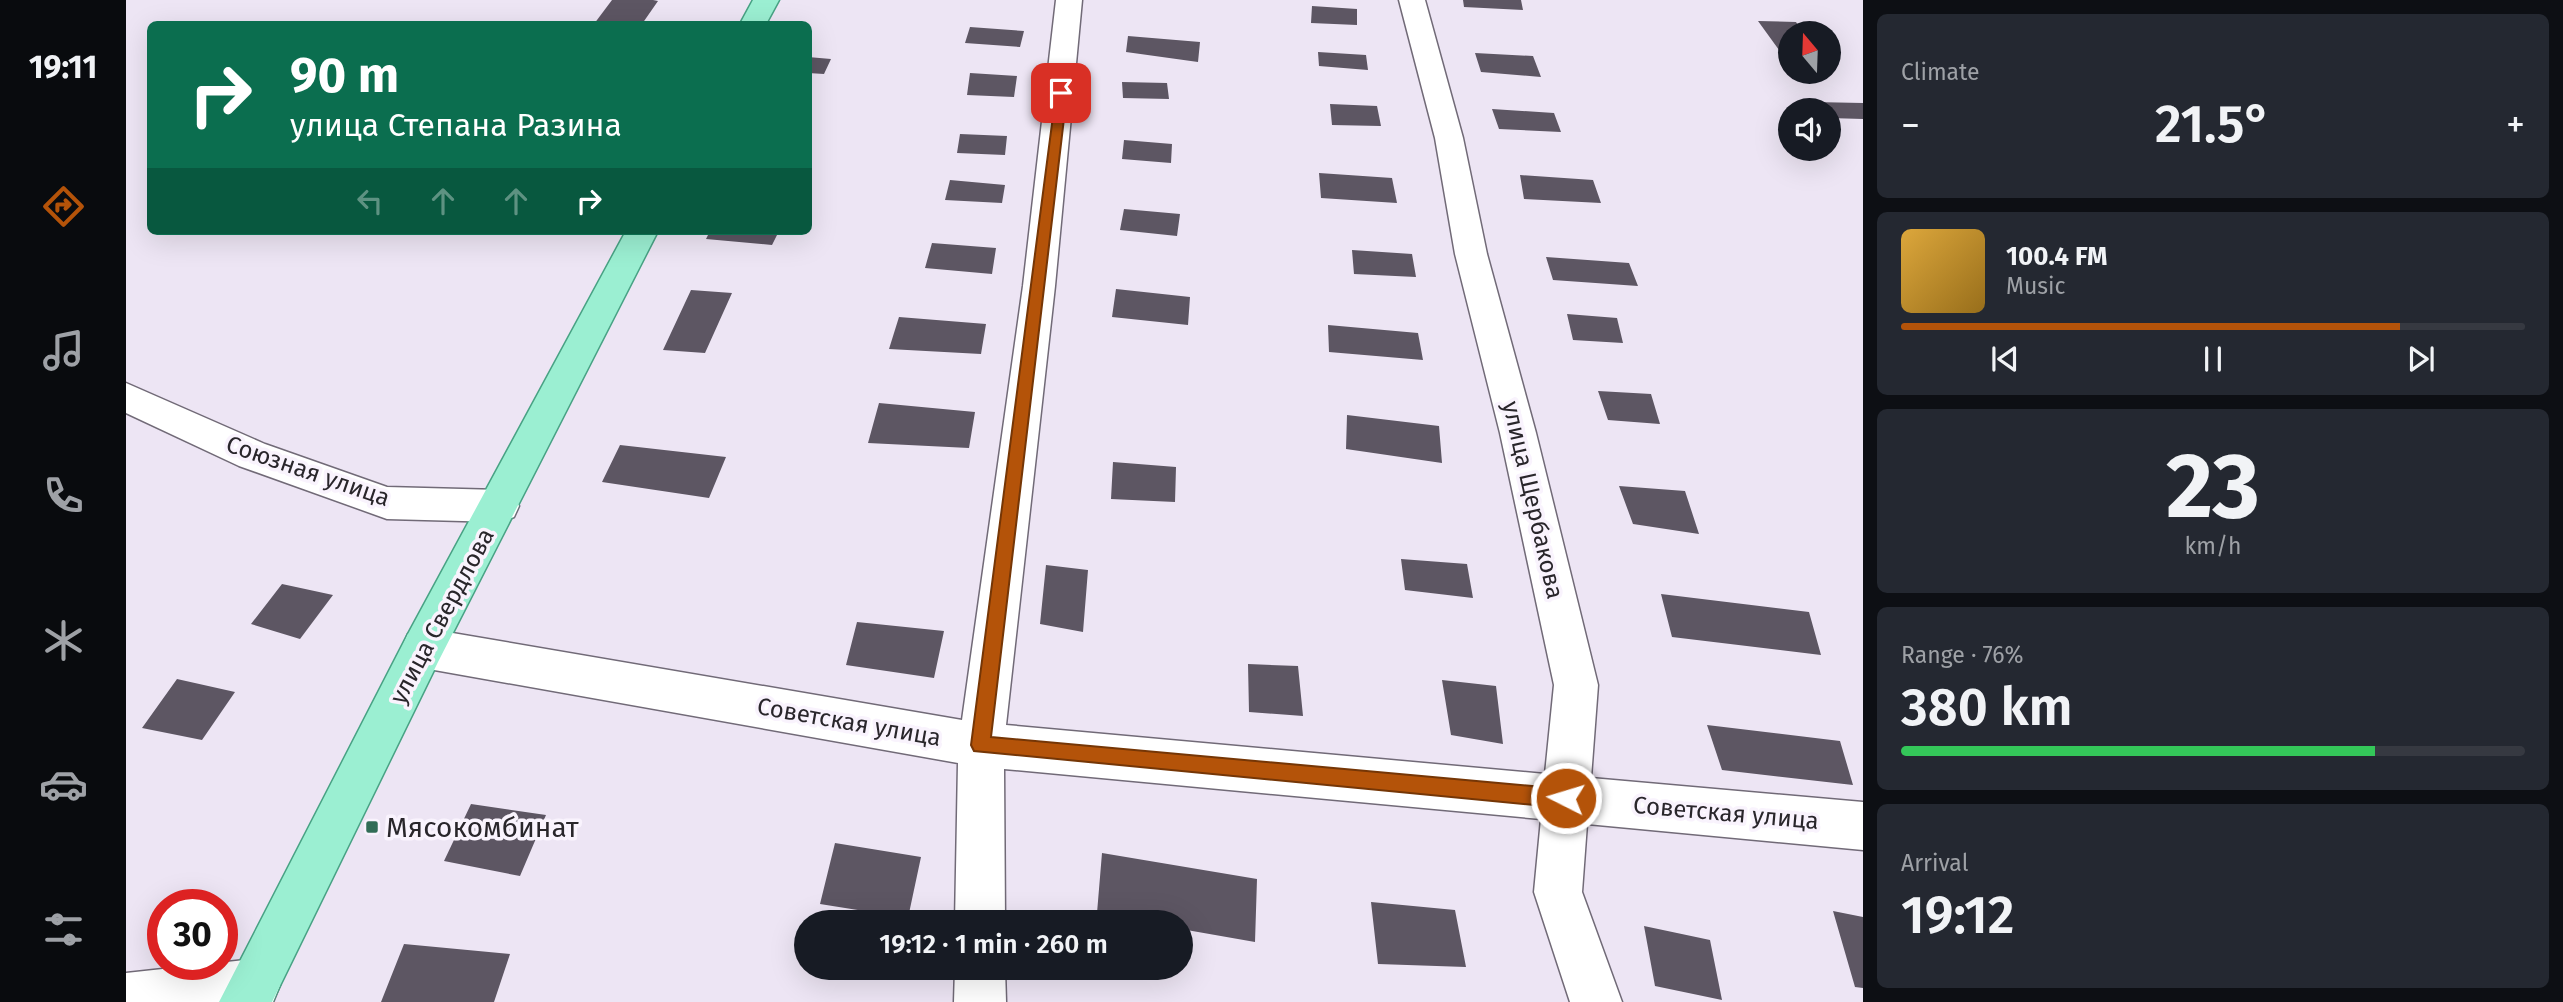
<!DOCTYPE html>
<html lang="en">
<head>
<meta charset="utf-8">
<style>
	body { margin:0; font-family:"Fira Sans",sans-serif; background:#242831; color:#f1f3f6; height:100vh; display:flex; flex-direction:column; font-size:26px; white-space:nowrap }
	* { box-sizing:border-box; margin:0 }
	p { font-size:23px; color:#9ea1a6 }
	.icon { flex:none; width:38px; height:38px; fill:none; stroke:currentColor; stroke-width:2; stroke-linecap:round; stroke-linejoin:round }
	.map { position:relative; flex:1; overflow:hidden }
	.sheet { display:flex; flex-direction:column; gap:14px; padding:14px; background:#0d0f14; width:700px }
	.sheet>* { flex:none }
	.guide { position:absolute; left:21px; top:21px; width:665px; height:214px; border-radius:10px; box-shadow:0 7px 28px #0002; background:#0b6e4f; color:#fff; overflow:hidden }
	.needle { width:46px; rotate:341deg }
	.buttons { position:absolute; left:1652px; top:21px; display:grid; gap:14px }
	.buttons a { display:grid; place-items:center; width:63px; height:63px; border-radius:50%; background:#171b24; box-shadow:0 7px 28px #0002; font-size:35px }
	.speed { position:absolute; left:21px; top:889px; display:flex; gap:14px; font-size:35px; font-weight:700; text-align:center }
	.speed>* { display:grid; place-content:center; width:91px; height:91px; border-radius:50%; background:#171b24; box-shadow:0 7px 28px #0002; line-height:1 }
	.speed .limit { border:10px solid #d22; background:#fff; color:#111 }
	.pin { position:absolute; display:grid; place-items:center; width:60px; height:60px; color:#fff; margin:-30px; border-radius:14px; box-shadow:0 4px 10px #0006 }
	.me { position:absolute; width:77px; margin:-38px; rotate:275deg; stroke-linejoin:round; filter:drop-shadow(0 0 5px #0008) }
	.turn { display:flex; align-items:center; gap:24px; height:147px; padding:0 28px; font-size:32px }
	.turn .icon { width:91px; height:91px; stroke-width:2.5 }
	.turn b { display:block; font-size:49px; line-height:60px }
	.lanes { display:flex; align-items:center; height:66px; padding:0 28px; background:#0003; justify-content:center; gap:35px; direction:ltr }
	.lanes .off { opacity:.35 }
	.big { font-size:52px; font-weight:600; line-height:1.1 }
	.sheet .card { flex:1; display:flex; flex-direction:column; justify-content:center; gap:10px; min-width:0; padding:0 24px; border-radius:10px; background:#242831 }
	.sheet .dial { align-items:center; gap:0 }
	.dial b { font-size:91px; line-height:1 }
	.song { display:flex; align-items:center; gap:21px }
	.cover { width:84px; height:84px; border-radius:10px; background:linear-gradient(135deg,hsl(40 70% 55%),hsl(40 70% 35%)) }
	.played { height:7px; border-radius:4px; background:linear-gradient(90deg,#b45309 80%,#363941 80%) }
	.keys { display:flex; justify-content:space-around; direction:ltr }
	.heat { display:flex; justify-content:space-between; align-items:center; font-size:38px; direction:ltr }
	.charge { height:10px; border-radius:5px; background:linear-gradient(90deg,#34c759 76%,#363941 0) }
	.trip { position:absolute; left:668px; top:910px; width:399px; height:70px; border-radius:35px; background:#171b24; box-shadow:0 7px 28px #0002; font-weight:600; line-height:70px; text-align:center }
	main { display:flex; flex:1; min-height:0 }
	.tab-bar { display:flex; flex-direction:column; width:126px; justify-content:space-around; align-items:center; background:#090b0e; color:#9ea1a6 }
	.tab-bar .icon { width:49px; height:49px }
	.tab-bar .on { color:#b45309 }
	.tab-bar b { font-size:32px; color:#f1f3f6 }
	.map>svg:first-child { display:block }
	.building { fill:#5d5663 }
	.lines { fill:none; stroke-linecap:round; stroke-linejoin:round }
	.minor-casing { stroke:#716a77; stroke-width:3 }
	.major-casing { stroke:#48a284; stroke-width:3 }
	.minor { fill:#fff; fill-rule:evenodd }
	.major { fill:#9befd2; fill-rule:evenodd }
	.route { fill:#b45309; stroke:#753606; stroke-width:2 }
	.poi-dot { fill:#316c56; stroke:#f9f3fd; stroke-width:2.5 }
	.labels { text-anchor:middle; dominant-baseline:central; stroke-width:7; stroke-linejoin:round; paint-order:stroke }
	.street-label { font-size:24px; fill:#29262b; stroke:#f9f3fd }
	.near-poi-label { font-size:28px; fill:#29262b; stroke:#f9f3fd; text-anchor:start }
</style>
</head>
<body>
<main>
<nav class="tab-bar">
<b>19:11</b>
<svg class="icon on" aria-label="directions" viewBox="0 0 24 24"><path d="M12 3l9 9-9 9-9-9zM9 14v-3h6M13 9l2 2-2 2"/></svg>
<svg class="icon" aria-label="music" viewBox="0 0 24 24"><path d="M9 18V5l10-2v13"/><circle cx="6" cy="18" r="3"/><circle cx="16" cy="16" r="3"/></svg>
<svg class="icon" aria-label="phone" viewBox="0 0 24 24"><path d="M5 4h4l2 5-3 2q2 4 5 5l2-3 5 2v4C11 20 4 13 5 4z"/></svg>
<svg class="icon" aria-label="climate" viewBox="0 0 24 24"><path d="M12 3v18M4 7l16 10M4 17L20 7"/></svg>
<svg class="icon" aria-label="car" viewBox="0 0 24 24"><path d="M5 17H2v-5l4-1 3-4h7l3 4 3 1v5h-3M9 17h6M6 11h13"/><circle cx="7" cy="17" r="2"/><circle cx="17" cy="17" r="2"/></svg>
<svg class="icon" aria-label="filters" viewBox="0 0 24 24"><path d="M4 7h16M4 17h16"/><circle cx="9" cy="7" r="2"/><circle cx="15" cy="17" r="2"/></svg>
</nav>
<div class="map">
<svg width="1737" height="1002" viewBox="0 0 1737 1002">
	<rect width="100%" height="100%" fill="#ede5f4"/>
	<path class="building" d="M486,0H527L532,1L516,24H468Z
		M1337,0H1395L1397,10L1338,7Z
		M1186,6L1231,9V25L1185,23Z
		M1632,21L1670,22L1677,33H1664V51L1653,50Z
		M844,27L898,31L894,47L839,43Z
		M1002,36L1074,42L1072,62L1000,52Z
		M1192,52L1240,55L1242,70L1193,66Z
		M1349,53L1407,56L1415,77L1355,72Z
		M682,57L705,59L698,74L682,73Z
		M844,73L891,76L888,97L841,95Z
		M996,82L1041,83L1043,99L997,98Z
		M1687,102L1737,103V119L1703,118V110H1693Z
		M1204,104L1251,106L1255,126L1206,125Z
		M1366,109L1428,113L1435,132L1373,129Z
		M834,134L881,136L879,155L831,153Z
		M998,140L1046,144L1045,163L996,159Z
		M1193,173L1266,178L1271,203L1195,198Z
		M1394,175L1467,180L1475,203L1398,199Z
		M824,180L879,185L876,203L819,200Z
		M998,209L1054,214L1051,236L994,230Z
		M584,231H653L646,245L580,239Z
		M806,243L870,248L866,274L799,268Z
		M1226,250L1286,254L1290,277L1228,274Z
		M1420,257L1503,263L1512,286L1427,280Z
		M990,289L1064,297L1062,325L986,317Z
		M565,290L606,293L579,353L537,350Z
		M1441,314L1491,318L1497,343L1447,340Z
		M773,317L860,324L855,354L763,349Z
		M1202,325L1292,333L1297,360L1203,352Z
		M1472,391L1525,394L1534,424L1482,420Z
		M753,403L849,412L843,448L742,443Z
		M1221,415L1313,426L1316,463L1220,449Z
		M494,445L600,457L583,498L476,482Z
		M987,462L1050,467L1049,502L985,499Z
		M1493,486L1559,491L1573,534L1507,524Z
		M1275,559L1341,564L1347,598L1279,590Z
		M920,565L962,570L957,632L914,624Z
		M156,584L207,595L174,639L125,624Z
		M1535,594L1683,612L1695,655L1546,637Z
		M731,622L818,631L808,678L720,665Z
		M1122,664L1172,666L1177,716L1123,712Z
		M51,679L109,692L76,740L16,728Z
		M1316,680L1370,686L1377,744L1325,735Z
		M1581,725L1714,741L1727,785L1596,770Z
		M345,804L420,815L394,876L318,861Z
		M709,843L795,857L782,918L694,904Z
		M976,853L1131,879L1129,942L1055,929V922H1020L971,913Z
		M1245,902L1329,910L1340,967L1252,964Z
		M1707,911L1737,917V988L1729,987Z
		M1518,926L1584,940L1596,1000L1529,986Z
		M278,944L384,954L368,1002H255Z"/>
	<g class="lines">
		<g class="minor-casing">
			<path id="minor" d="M930,0H956L929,286L880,725L1419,774L1428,685L1374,433L1329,254L1309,138L1273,0H1299L1337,138L1361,254L1410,433L1472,685L1465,778L1737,802V850L1461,824L1456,892L1496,1002H1444L1408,892L1415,819L878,769L879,922H829L832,763L297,668L282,662L276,648L282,634L297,628L836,720L897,286Z
				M0,383L139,444L261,487L374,490L388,495L393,506L388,517L374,522L261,519L113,466L0,413Z
				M128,959L146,967L154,985L147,1002H0V973Z
				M829,968H879L880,1002H828Z"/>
		</g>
		<g class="major-casing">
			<path id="major" d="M627,0H653L640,24H614Z
				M500,231H532L312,662L146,1002H93L282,634Z"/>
		</g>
		<use href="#minor" class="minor"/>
		<use href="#major" class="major"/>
	</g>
	<path class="route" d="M935,89L941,93L865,737L1440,789L1447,791L1449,798L1447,805L1440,808L848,751L845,745L930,93Z"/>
	<rect class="poi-dot" x="239" y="820" width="14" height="14" rx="3.5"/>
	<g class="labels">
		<g class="street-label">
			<text transform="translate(182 471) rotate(19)">Союзная улица</text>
			<text transform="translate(1407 500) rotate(77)">улица Щербакова</text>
			<text transform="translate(316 616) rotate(-62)">улица Свердлова</text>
			<text transform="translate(723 722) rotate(10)">Советская улица</text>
			<text transform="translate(1600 813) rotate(5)">Советская улица</text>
		</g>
		<g class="near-poi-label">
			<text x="260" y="827">Мясокомбинат</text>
		</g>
	</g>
</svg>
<div class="buttons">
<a><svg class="needle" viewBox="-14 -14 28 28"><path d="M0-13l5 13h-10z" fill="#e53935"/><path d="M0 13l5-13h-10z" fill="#9ea1a6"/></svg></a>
<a><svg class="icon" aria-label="sound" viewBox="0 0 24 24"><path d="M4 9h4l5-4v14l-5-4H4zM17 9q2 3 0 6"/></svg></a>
</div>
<div class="speed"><div class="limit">30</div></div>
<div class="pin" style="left:935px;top:93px;background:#d93025"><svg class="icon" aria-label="arrive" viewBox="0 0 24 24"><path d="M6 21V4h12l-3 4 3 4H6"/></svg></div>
<svg class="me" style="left:1440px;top:798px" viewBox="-20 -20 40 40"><circle r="17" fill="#b45309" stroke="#fff" stroke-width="3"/><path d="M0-11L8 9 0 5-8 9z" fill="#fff"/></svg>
<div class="trip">19:12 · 1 min · 260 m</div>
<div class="guide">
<div class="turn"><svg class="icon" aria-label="right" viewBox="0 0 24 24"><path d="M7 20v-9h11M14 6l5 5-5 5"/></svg><div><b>90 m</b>улица Степана Разина</div></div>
<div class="lanes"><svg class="icon off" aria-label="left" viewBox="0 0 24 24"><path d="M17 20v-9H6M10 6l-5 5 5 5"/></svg><svg class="icon off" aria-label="ahead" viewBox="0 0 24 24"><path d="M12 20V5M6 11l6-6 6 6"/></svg><svg class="icon off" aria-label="ahead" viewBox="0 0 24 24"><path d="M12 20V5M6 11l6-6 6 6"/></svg><svg class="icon" aria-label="right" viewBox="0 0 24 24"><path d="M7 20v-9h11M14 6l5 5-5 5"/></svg></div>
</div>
</div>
<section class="sheet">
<div class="card"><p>Climate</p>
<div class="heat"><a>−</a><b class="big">21.5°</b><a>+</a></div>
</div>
<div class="card">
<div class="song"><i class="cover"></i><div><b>100.4 FM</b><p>Music</p></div></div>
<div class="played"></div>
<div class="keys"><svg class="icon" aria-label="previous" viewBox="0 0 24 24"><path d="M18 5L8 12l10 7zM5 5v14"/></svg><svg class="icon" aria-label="pause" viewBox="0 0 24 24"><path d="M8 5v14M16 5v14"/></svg><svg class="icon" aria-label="next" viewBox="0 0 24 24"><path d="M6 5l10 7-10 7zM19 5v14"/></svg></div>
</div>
<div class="card dial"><b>23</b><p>km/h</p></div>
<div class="card"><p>Range · 76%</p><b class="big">380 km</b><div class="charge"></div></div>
<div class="card"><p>Arrival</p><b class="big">19:12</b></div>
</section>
</main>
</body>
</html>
